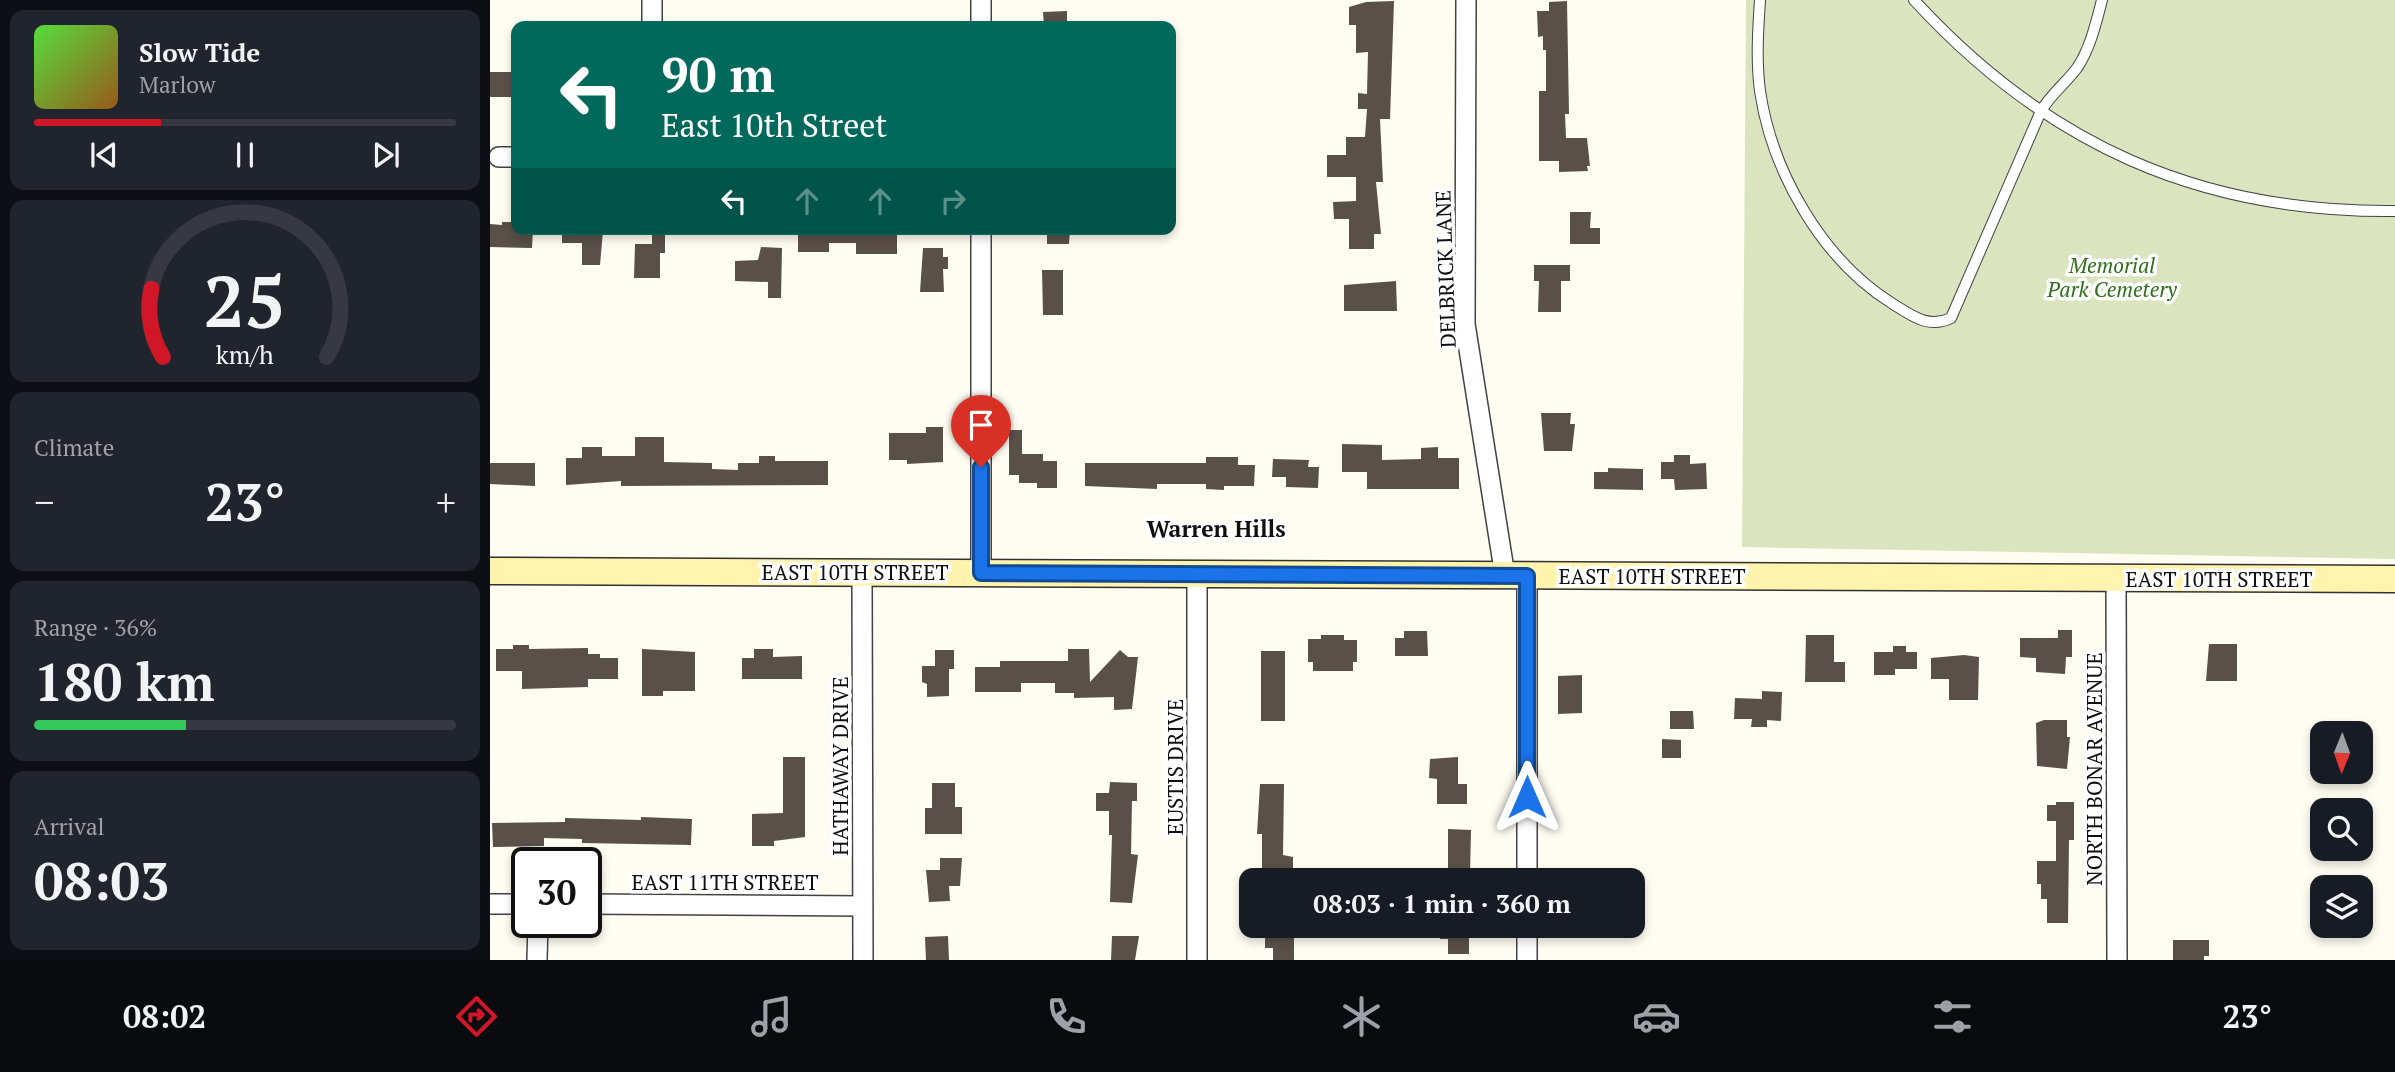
<!DOCTYPE html>
<html lang="en">
<head>
<meta charset="utf-8">
<style>
	body { margin:0; font-family:"PT Serif",serif; background:#20242c; color:#f1f3f6; height:100vh; display:flex; flex-direction:column; font-size:26px; white-space:nowrap }
	* { box-sizing:border-box; margin:0 }
	p { font-size:23px; color:#9ea1a6 }
	.icon { flex:none; width:38px; height:38px; fill:none; stroke:currentColor; stroke-width:2; stroke-linecap:round; stroke-linejoin:round }
	.map { position:relative; flex:1; overflow:hidden }
	.side { display:flex; flex-direction:column; gap:10px; padding:10px; background:#0d0f14; width:490px }
	.side>* { flex:none }
	.top-card { position:absolute; left:21px; top:21px; width:665px; height:214px; border-radius:14px; box-shadow:0 4px 10px #0003; background:#00695c; color:#fff; overflow:hidden }
	.needle { width:46px; rotate:181deg }
	.tools { position:absolute; left:1820px; top:721px; display:grid; gap:14px }
	.tools a { display:grid; place-items:center; width:63px; height:63px; border-radius:14px; background:#171b24; box-shadow:0 4px 10px #0003; font-size:35px }
	.speed { position:absolute; left:21px; top:847px; display:flex; gap:14px; font-size:35px; font-weight:700; text-align:center }
	.speed>* { display:grid; place-content:center; width:91px; height:91px; border-radius:50%; background:#171b24; box-shadow:0 4px 10px #0003; line-height:1 }
	.speed .limit { border:4px solid #111; border-radius:10px; background:#fff; color:#111 }
	.pin { position:absolute; display:grid; place-items:center; width:60px; height:60px; color:#fff; margin:-72px -30px; border-radius:50% 50% 50% 0; rotate:-45deg; box-shadow:0 0 7px #0007 }
	.pin .icon { rotate:45deg }
	.me { position:absolute; width:77px; margin:-38px; rotate:0deg; stroke-linejoin:round; filter:drop-shadow(0 0 5px #0008) }
	.turn { display:flex; align-items:center; gap:24px; height:147px; padding:0 35px; font-size:32px }
	.turn .icon { width:91px; height:91px; stroke-width:2.5 }
	.turn b { display:block; font-size:49px; line-height:60px }
	.lanes { display:flex; align-items:center; height:66px; padding:0 35px; background:#0003; justify-content:center; gap:35px; direction:ltr }
	.lanes .off { opacity:.35 }
	.big { font-size:52px; font-weight:600; line-height:1.1 }
	.side .widget { flex:1; display:flex; flex-direction:column; justify-content:center; gap:10px; min-width:0; padding:0 24px; border-radius:14px; background:#20242c }
	.side .dial { align-items:center; gap:0 }
	.dial svg { height:182px; overflow:visible; fill:none; stroke:#363941; stroke-width:7; stroke-linecap:round; text-anchor:middle }
	.dial text { fill:#f1f3f6; stroke:none }
	.song { display:flex; align-items:center; gap:21px }
	.cover { width:84px; height:84px; border-radius:10px; background:linear-gradient(135deg,hsl(110 70% 55%),hsl(30 70% 35%)) }
	.played { height:7px; border-radius:4px; background:linear-gradient(90deg,#d01627 30%,#363941 30%) }
	.keys { display:flex; justify-content:space-around; direction:ltr }
	.heat { display:flex; justify-content:space-between; align-items:center; font-size:38px; direction:ltr }
	.charge { height:10px; border-radius:5px; background:linear-gradient(90deg,#34c759 36%,#363941 0) }
	.trip { position:absolute; left:749px; top:868px; width:406px; height:70px; border-radius:14px; background:#171b24; box-shadow:0 4px 10px #0003; font-weight:600; line-height:70px; text-align:center }
	.tabs { display:flex; height:112px; justify-content:space-around; align-items:center; background:#090b0e; color:#9ea1a6 }
	.tabs .icon { width:49px; height:49px }
	.tabs .on { color:#d01627 }
	.tabs b { font-size:32px; color:#f1f3f6 }
	main { display:flex; flex:1; min-height:0 }
	.map>svg:first-child { display:block }
	.cemetery { fill:#dae5bf }
	.building { fill:#59504a }
	.lines { fill:none; stroke-linecap:round; stroke-linejoin:round }
	.lane-casing { stroke:#424242; stroke-width:12 }
	.street-casing { stroke:#424242; stroke-width:22 }
	.secondary-casing { stroke:#313131; stroke-width:29 }
	.lane { stroke:#fff; stroke-width:10 }
	.street { stroke:#fff; stroke-width:19 }
	.secondary { stroke:#fff3ad; stroke-width:26 }
	.route-casing { stroke:#114b97; stroke-width:18 }
	.route { stroke:#1a73e8; stroke-width:12 }
	.labels { text-anchor:middle; dominant-baseline:central; stroke-width:7; stroke-linejoin:round; paint-order:stroke }
	.park-label { font-size:21px; font-style:italic; fill:#2d7017; stroke:#fff }
	.street-label { font-size:21px; fill:#0f0f0f; stroke:#fff }
	.neighbourhood-label { font-size:23px; font-weight:bold; fill:#0f0f0f; stroke:#fff }
</style>
</head>
<body>
<main>
<section class="side">
<div class="widget">
<div class="song"><i class="cover"></i><div><b>Slow Tide</b><p>Marlow</p></div></div>
<div class="played"></div>
<div class="keys"><svg class="icon" aria-label="previous" viewBox="0 0 24 24"><path d="M18 5L8 12l10 7zM5 5v14"/></svg><svg class="icon" aria-label="pause" viewBox="0 0 24 24"><path d="M8 5v14M16 5v14"/></svg><svg class="icon" aria-label="next" viewBox="0 0 24 24"><path d="M6 5l10 7-10 7zM19 5v14"/></svg></div>
</div>
<div class="widget dial"><svg viewBox="0 0 100 80">
<path d="M14 69A42 42 0 1 1 86 69"/>
<path d="M14 69A42 42 0 0 1 9 39" stroke="#d01627"/>
<text x="50" y="56" font-size="32" font-weight="700">25</text>
<text x="50" y="72" font-size="11">km/h</text>
</svg></div>
<div class="widget"><p>Climate</p>
<div class="heat"><a>−</a><b class="big">23°</b><a>+</a></div>
</div>
<div class="widget"><p>Range · 36%</p><b class="big">180 km</b><div class="charge"></div></div>
<div class="widget"><p>Arrival</p><b class="big">08:03</b></div>
</section>
<div class="map">
<svg width="1905" height="960" viewBox="0 0 1905 960">
	<rect width="100%" height="100%" fill="#fffcf2"/>
	<path class="cemetery" d="M1256,0H1905V559L1252,547Z"/>
	<path class="building" d="M904,1L900,119H890L893,182H886L891,234H884V249H859V219H844L843,202L866,201V177H837V155H856V137H875L877,109H868V93L877,94L878,52L866,53V25H859V7L876,2Z
		M1077,1L1079,114H1075L1076,138H1097L1100,166H1097L1098,171L1069,172V161H1049V91H1056V50H1053V36L1048,37L1047,11H1059V2Z
		M577,11V26H554L553,12Z
		M0,72H26V97H0Z
		M1080,212H1101L1100,228H1110V244H1080Z
		M12,222H26V229H43L42,248L0,247V224L12,225Z
		M72,229L113,231L110,265H92V243H72Z
		M317,229H407V254H366V243H339V252H308V232Z
		M557,229H580L579,244H557Z
		M162,232H175V253H170V278H144L145,244H162Z
		M271,247L292,248L291,298H278V282L245,281V261L268,260Z
		M433,248H453V257H458V269H453L454,292H430Z
		M1044,265H1080V281H1071V312H1048L1049,281H1044Z
		M552,270H573V315H553Z
		M906,281L907,311H854V285Z
		M1051,413H1081L1080,424H1085L1082,451H1054Z
		M436,427H453V462L417,464V460H399V433H436Z
		M519,430H532V454H553V461H567V488H547V483H529V475H519Z
		M145,437H174V462L222,463V469L248,470V463H269V456H285V461H338V485L131,486V481L76,485V458H92V447H112V456H145Z
		M852,444L892,445V460L931,459V448L948,447V458H969V489H877V472H852Z
		M1184,455H1200V464L1216,463L1217,489L1185,490L1184,479H1171V462H1184Z
		M716,457H748V465H765L764,486H734V490L716,489V484H667V489L595,486V463H716Z
		M783,459L819,460L818,467H829L828,488L796,487V477H782Z
		M0,463H45V486L0,484Z
		M1118,468L1153,469V490L1104,489V472H1118Z
		M1568,630H1582V657H1576L1575,674L1546,672V658L1530,657V638H1568Z
		M914,631H937L938,656H905V638H914Z
		M831,635H854V640H867V662H863V671H823V662H818V639H831Z
		M1316,635H1344V662H1355V682H1315Z
		M1719,644H1747V681H1716Z
		M23,645H39V649L98,648V654H110V658H128V679H98V687L32,689V671H6V649H23Z
		M1403,646H1416V652H1427V669H1405V675H1384V652H1403Z
		M152,649L205,652V691H173V696H152Z
		M264,649H283V657L312,656V679H252V658H264Z
		M578,649H599L600,682L630,650L638,657H648L642,709L624,710V697L584,698V693H565V683H531V692H485V667H510V661H578Z
		M445,650H464V669H459V696L437,697V684L432,682V666H445Z
		M771,651H795V721H771Z
		M1474,655L1489,657L1488,700H1459V679H1441V658Z
		M1092,675V713L1068,714V676Z
		M1272,691L1292,692L1291,721L1277,720V727H1261L1262,719H1244L1245,698L1272,699Z
		M1180,711H1203L1204,729H1180Z
		M1554,720H1577V737H1580L1577,769L1547,766L1546,723Z
		M1172,739L1191,740V758H1172Z
		M293,757H315V837L284,841V846H262V814L293,813Z
		M968,757V784H977V804H947V779L939,778L940,759Z
		M620,782L647,783V801H642L641,854L648,855L642,903L620,902L622,835H619V811H606V793H619Z
		M442,783H465V807H472V834H435V808H442Z
		M770,784H794L793,855L803,857V869H796V880H772V834H767Z
		M1566,802H1584V840H1579L1578,923H1557V899H1551V884H1547V861H1566V821H1557V805H1566Z
		M151,817L202,819L201,845L92,843V839L54,838V846L3,847L2,823L75,822V818L151,820Z
		M958,829L981,830L980,874L958,873Z
		M450,858H472L470,886H459L460,901L439,902L436,870H450Z
		M950,926H979V954H958V939H950Z
		M775,929L804,930V960H783V948H775Z
		M458,936L459,960H436L435,937Z
		M622,936H649L645,960H621Z
		M1683,940H1719V956H1714V960H1683Z"/>
	<g class="lines">
		<g class="lane-casing">
			<path id="lane" d="M1270,0C1268,30 1266,61 1270,91C1282,172 1332,260 1403,304C1422,316 1439,329 1461,318L1551,111C1561,94 1575,84 1587,68C1600,49 1606,23 1612,0
				M1424,0C1556,144 1709,213 1905,211"/>
		</g>
		<g class="street-casing">
			<path id="street" d="M976,0L975,324L1015,576
				M162,26V0
				M491,26V0
				M9,157H26
				M372,573L373,960
				M491,573V229
				M707,574V960
				M1037,576V880
				M1626,578L1627,960
				M0,904H37
				M96,904L373,906
				M1037,926V960
				M47,960L48,922"/>
		</g>
		<g class="secondary-casing">
			<path id="secondary" d="M0,571L1905,579"/>
		</g>
		<use href="#lane" class="lane"/>
		<use href="#street" class="street"/>
		<use href="#secondary" class="secondary"/>
	</g>
	<g class="lines">
		<g class="route-casing">
			<path id="route" d="M491,467V573L1037,576V797"/>
		</g>
		<use href="#route" class="route"/>
	</g>
	<g class="labels">
		<g class="park-label">
			<text x="1622" y="265">Memorial<tspan x="1622" dy="24">Park Cemetery</tspan></text>
		</g>
		<g class="street-label">
			<text transform="translate(955 269) rotate(-92)">DELBRICK LANE</text>
			<text x="365" y="572">EAST 10TH STREET</text>
			<text x="1162" y="576">EAST 10TH STREET</text>
			<text x="1729" y="579">EAST 10TH STREET</text>
			<text transform="translate(350 766) rotate(-90)">HATHAWAY DRIVE</text>
			<text transform="translate(685 767) rotate(-90)">EUSTIS DRIVE</text>
			<text transform="translate(1604 769) rotate(-90)">NORTH BONAR AVENUE</text>
			<text x="235" y="882">EAST 11TH STREET</text>
		</g>
		<g class="neighbourhood-label">
			<text x="726" y="528">Warren Hills</text>
		</g>
	</g>
</svg>
<div class="tools">
<a><svg class="needle" viewBox="-14 -14 28 28"><path d="M0-13l5 13h-10z" fill="#e53935"/><path d="M0 13l5-13h-10z" fill="#9ea1a6"/></svg></a>
<a><svg class="icon" aria-label="search" viewBox="0 0 24 24"><circle cx="10" cy="10" r="6"/><path d="M15 15l6 6"/></svg></a>
<a><svg class="icon" aria-label="layers" viewBox="0 0 24 24"><path d="M12 4l9 5-9 5-9-5zM3 14l9 5 9-5"/></svg></a>
</div>
<div class="speed"><div class="limit">30</div></div>
<div class="pin" style="left:491px;top:467px;background:#d93025"><svg class="icon" aria-label="arrive" viewBox="0 0 24 24"><path d="M6 21V4h12l-3 4 3 4H6"/></svg></div>
<svg class="me" style="left:1037px;top:797px" viewBox="-20 -20 40 40"><path d="M0-17L14 15 0 8-14 15z" fill="#1a73e8" stroke="#fff" stroke-width="4"/></svg>
<div class="trip">08:03 · 1 min · 360 m</div>
<div class="top-card">
<div class="turn"><svg class="icon" aria-label="left" viewBox="0 0 24 24"><path d="M17 20v-9H6M10 6l-5 5 5 5"/></svg><div><b>90 m</b>East 10th Street</div></div>
<div class="lanes"><svg class="icon" aria-label="left" viewBox="0 0 24 24"><path d="M17 20v-9H6M10 6l-5 5 5 5"/></svg><svg class="icon off" aria-label="ahead" viewBox="0 0 24 24"><path d="M12 20V5M6 11l6-6 6 6"/></svg><svg class="icon off" aria-label="ahead" viewBox="0 0 24 24"><path d="M12 20V5M6 11l6-6 6 6"/></svg><svg class="icon off" aria-label="right" viewBox="0 0 24 24"><path d="M7 20v-9h11M14 6l5 5-5 5"/></svg></div>
</div>
</div>
</main>
<nav class="tabs">
<b>08:02</b>
<svg class="icon on" aria-label="directions" viewBox="0 0 24 24"><path d="M12 3l9 9-9 9-9-9zM9 14v-3h6M13 9l2 2-2 2"/></svg>
<svg class="icon" aria-label="music" viewBox="0 0 24 24"><path d="M9 18V5l10-2v13"/><circle cx="6" cy="18" r="3"/><circle cx="16" cy="16" r="3"/></svg>
<svg class="icon" aria-label="phone" viewBox="0 0 24 24"><path d="M5 4h4l2 5-3 2q2 4 5 5l2-3 5 2v4C11 20 4 13 5 4z"/></svg>
<svg class="icon" aria-label="climate" viewBox="0 0 24 24"><path d="M12 3v18M4 7l16 10M4 17L20 7"/></svg>
<svg class="icon" aria-label="car" viewBox="0 0 24 24"><path d="M5 17H2v-5l4-1 3-4h7l3 4 3 1v5h-3M9 17h6M6 11h13"/><circle cx="7" cy="17" r="2"/><circle cx="17" cy="17" r="2"/></svg>
<svg class="icon" aria-label="filters" viewBox="0 0 24 24"><path d="M4 7h16M4 17h16"/><circle cx="9" cy="7" r="2"/><circle cx="15" cy="17" r="2"/></svg>
<b>23°</b>
</nav>
</body>
</html>
